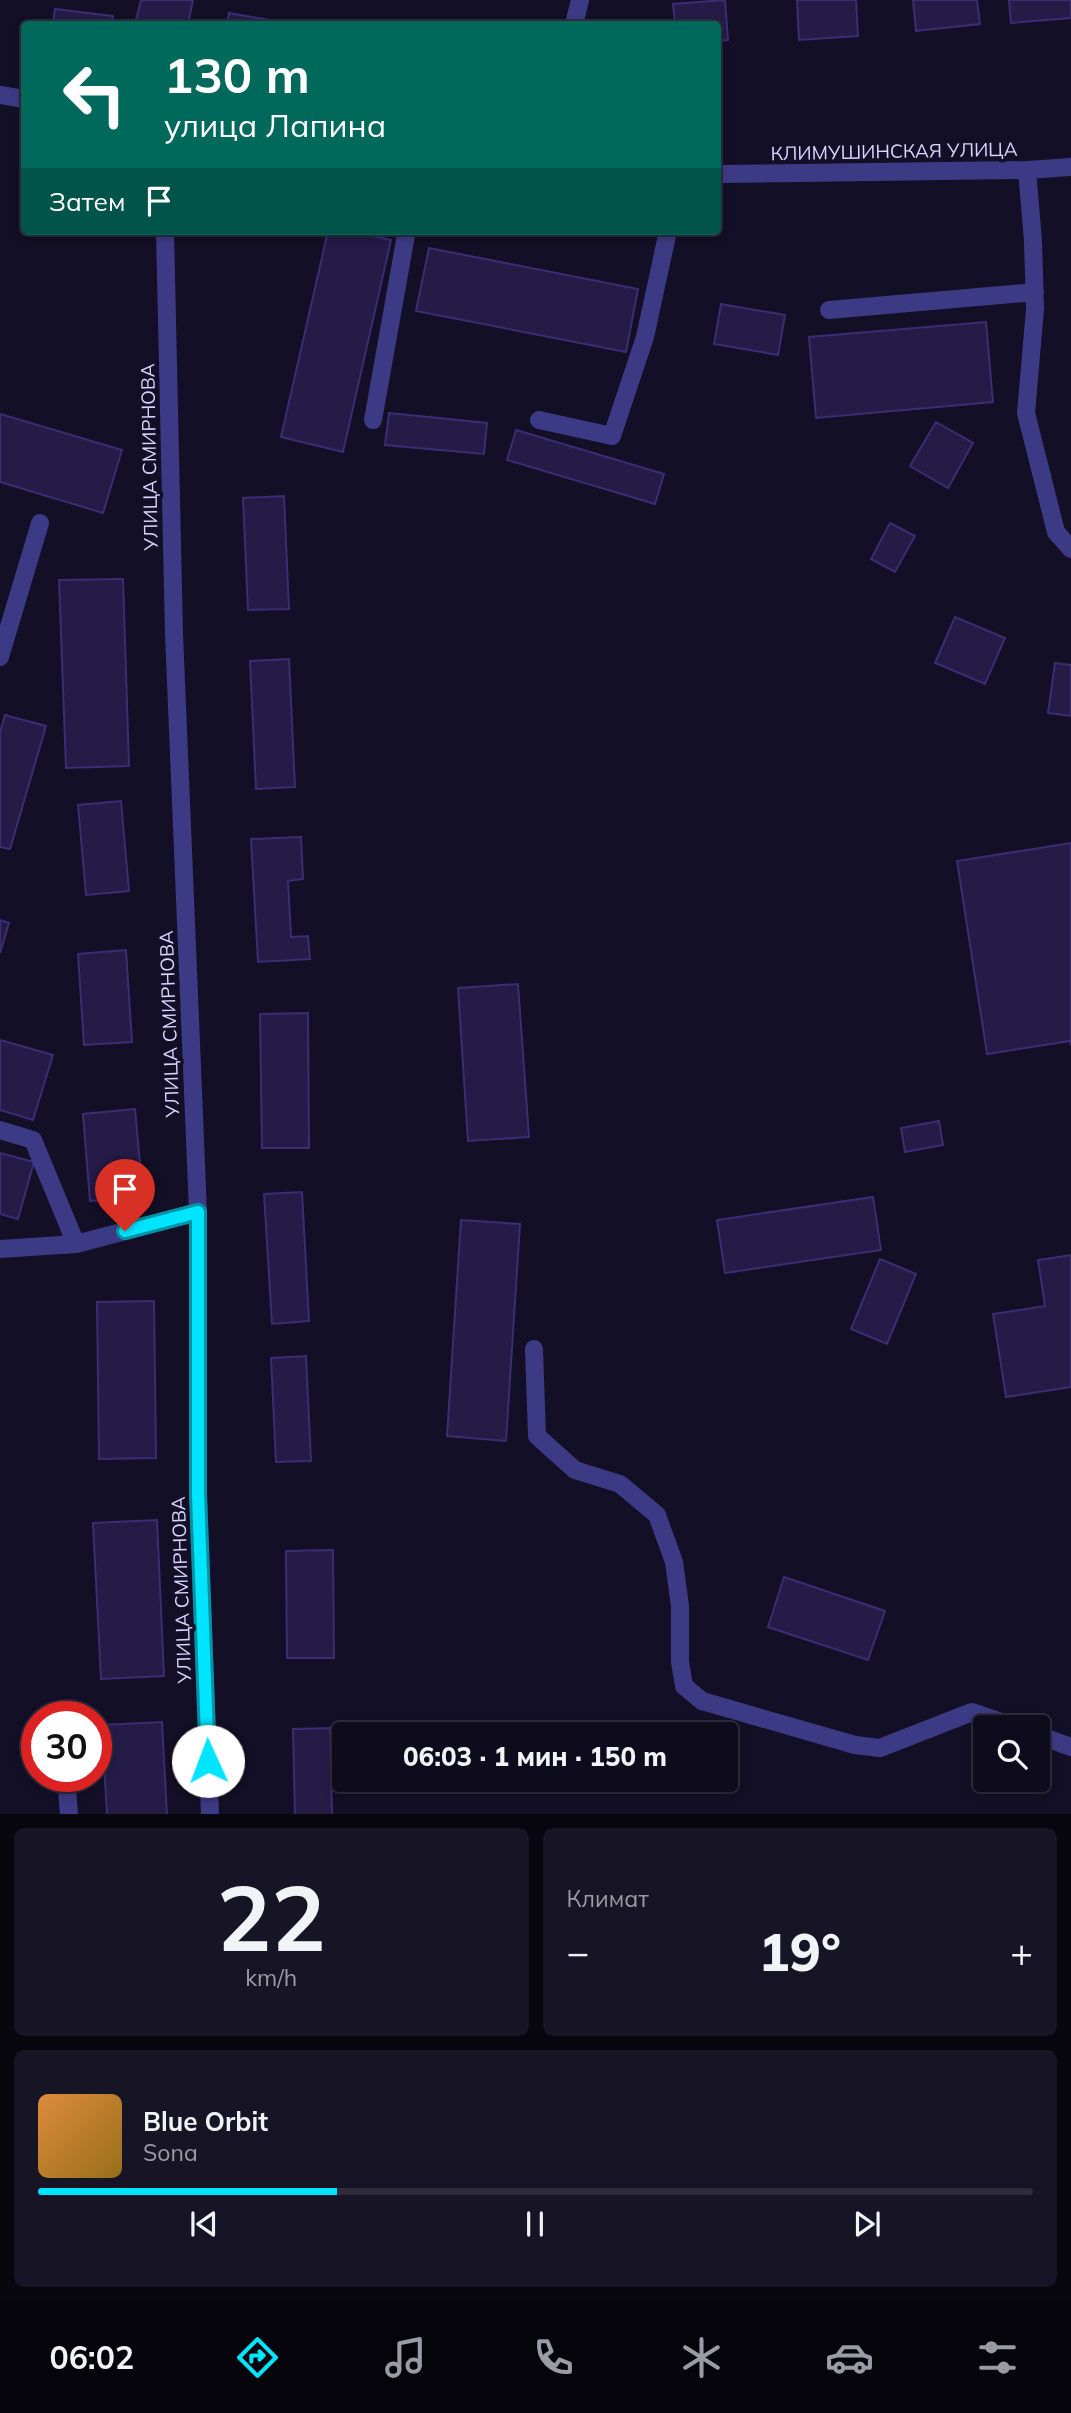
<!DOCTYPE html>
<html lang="ru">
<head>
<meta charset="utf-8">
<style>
	body { margin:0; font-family:Mulish,sans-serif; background:#171425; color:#f1f3f6; height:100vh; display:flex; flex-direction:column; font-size:26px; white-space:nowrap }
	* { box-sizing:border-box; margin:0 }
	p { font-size:23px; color:#9b9ba3 }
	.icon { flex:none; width:38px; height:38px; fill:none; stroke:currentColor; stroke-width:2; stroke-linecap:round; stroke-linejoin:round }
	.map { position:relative; height:1814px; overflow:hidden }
	.details { display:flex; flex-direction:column; gap:14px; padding:14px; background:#08060f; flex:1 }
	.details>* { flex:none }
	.top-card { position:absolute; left:21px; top:21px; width:700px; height:214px; border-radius:7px; box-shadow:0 4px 10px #0003,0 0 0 2px #2e2b3b; background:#00695c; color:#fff; overflow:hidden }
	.tools { position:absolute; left:973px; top:1715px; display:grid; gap:14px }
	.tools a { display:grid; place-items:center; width:77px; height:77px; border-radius:7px; background:#0e0b1c; box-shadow:0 4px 10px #0003,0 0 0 2px #2e2b3b; font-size:35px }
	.speed { position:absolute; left:21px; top:1701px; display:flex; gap:14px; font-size:35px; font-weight:700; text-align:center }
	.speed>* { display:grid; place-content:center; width:91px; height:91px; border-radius:50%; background:#0e0b1c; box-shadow:0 4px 10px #0003,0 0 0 2px #2e2b3b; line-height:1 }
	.speed .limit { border:10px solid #d22; background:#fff; color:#111 }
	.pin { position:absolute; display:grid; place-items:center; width:60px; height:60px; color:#fff; margin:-72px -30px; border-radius:50% 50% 50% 0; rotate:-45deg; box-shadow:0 0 7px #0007 }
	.pin .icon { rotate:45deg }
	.me { position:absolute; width:77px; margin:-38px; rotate:358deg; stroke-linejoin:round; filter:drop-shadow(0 0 5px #0008) }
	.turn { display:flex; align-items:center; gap:24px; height:147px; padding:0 28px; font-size:32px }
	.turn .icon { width:91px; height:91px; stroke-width:2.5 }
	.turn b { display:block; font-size:49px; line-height:60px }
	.then { display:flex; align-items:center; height:66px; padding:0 28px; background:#0003; gap:14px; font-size:26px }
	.big { font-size:52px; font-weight:800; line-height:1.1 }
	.details .widget { flex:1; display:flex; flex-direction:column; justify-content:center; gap:10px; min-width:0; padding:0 24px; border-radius:10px; background:#171425 }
	.details .dial { align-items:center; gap:0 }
	.dial b { font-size:91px; line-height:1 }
	.song { display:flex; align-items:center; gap:21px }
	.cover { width:84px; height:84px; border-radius:10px; background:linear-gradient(135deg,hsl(30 70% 55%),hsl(40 70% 35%)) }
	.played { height:7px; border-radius:4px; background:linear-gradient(90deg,#00e5ff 30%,#2e2b3b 30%) }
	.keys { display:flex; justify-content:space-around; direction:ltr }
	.heat { display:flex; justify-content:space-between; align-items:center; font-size:38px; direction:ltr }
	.details .tiles { flex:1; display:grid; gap:14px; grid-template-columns:1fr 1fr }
	.widget:last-child { grid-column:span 2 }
	.trip { position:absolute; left:332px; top:1722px; width:406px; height:70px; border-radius:7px; background:#0e0b1c; box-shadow:0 4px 10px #0003,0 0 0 2px #2e2b3b; font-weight:800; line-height:70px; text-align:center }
	.dock { display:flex; height:112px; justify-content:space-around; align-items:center; background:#06040b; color:#9b9ba3 }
	.dock .icon { width:49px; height:49px }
	.dock .current { color:#00e5ff }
	.dock b { font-size:32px; color:#f1f3f6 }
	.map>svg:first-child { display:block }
	.building { fill:#241b47; stroke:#3b2d73; stroke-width:2 }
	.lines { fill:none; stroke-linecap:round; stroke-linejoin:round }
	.minor { stroke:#3d3a85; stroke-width:18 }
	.route-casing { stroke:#0095a6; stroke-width:18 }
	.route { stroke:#00e5ff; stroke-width:12 }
	.labels { text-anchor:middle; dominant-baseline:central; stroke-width:7; stroke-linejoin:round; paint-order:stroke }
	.street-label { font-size:19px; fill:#d9d4ff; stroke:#130f26 }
</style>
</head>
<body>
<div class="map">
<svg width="1071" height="1815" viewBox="0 0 1071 1815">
	<rect width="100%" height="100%" fill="#130f26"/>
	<path class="building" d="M141,0H193L188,24H135Z
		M725,0L728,40L718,41V24H675L673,4Z
		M797,0H856L858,36L799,40Z
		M913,0H977L980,24L916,31Z
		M1009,0H1071V18L1011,23Z
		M55,9L113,16L112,24H53Z
		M229,13L293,24H227Z
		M328,231H350L391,240L343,452L281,437Z
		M429,248L638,289L626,352L416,311Z
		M721,304L785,315L778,355L714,344Z
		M986,322L993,402L816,418L809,337Z
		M389,413L487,423L484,454L385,445Z
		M0,414L122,450L103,513L0,482Z
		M936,422L973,443L948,488L910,466Z
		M516,430L664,474L655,504L507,460Z
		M284,496L289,609L248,610L243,498Z
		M890,523L915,536L895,572L871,559Z
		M123,579L129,766L66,768L59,580Z
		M955,617L1005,638L985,684L935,663Z
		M289,659L295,787L256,789L250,661Z
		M1055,663L1071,665V716L1048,713Z
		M5,715L46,726L10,849L0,847V733Z
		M121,801L129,891L86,895L78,805Z
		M301,837L303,879L288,881L291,937L308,936L310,959L258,962L251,839Z
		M1071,843V1045L1070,1041L987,1054L957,861Z
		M0,920L9,923L0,953Z
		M126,950L132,1042L84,1045L78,954Z
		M518,984L529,1137L468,1141L458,988Z
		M308,1013L309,1148H262L260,1014Z
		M0,1040L53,1055L33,1120L0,1110Z
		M135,1109L143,1197L90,1201L83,1114Z
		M939,1121L943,1145L905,1152L901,1128Z
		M0,1153L34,1162L18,1219L0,1214Z
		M302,1192L309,1321L272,1324L264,1194Z
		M873,1197L881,1250L725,1273L717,1220Z
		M461,1220L520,1224L506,1441L447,1436Z
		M1071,1255V1387L1006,1397L993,1314L1045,1306L1038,1260Z
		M880,1259L916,1274L887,1344L851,1329Z
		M154,1301L156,1458L99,1459L97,1302Z
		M306,1356L311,1461L276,1462L271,1358Z
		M157,1520L164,1676L101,1679L93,1523Z
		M333,1550L334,1658H287L286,1551Z
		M784,1577L885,1611L868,1660L768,1627Z
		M162,1722L167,1815H107L102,1725Z
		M330,1728L332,1815H295L293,1729Z"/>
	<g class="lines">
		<path class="minor" d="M574,24L580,0
			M0,95L24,99
			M1027,170L1033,241L1035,309L1026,413L1056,532L1071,549
			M718,174L1027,170L1071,167
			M165,231L174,634L198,1212V1494L210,1815
			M829,310L1035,292
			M373,420L406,235L404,231
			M539,420L612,436L645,337L668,231
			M0,657L40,523
			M0,1130L33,1140L76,1244
			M0,1249L76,1244L198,1212
			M534,1349L537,1436L575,1470L620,1484L657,1515L674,1562L680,1606V1662L684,1686L702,1701L855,1745L880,1748L972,1712L1016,1727
			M1038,1735L1071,1747
			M66,1776L69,1815"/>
	</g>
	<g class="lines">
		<g class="route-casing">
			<path id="route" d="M125,1231L198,1212V1494L208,1761"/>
		</g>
		<use href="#route" class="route"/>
	</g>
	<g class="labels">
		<g class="street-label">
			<text transform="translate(894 151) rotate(-1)">КЛИМУШИНСКАЯ УЛИЦА</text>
			<text transform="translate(149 457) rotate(-91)">УЛИЦА СМИРНОВА</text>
			<text transform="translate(169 1024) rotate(-92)">УЛИЦА СМИРНОВА</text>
			<text transform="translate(181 1590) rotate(-92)">УЛИЦА СМИРНОВА</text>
		</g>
	</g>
</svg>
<div class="tools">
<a><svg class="icon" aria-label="search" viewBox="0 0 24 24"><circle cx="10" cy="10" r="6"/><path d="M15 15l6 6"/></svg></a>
</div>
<div class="speed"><div class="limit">30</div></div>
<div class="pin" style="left:125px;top:1231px;background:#d93025"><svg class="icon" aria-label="arrive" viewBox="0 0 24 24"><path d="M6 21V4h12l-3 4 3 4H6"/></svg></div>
<svg class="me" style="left:208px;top:1761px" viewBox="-20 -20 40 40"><circle r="19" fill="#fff"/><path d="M0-13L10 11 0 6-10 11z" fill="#00e5ff"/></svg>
<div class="trip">06:03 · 1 мин · 150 m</div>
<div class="top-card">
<div class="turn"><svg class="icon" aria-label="left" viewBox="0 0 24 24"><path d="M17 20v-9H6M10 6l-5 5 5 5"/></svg><div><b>130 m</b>улица Лапина</div></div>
<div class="then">Затем<svg class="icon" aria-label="arrive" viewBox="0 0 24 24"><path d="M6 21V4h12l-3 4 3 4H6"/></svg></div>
</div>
</div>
<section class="details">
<div class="tiles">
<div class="widget dial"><b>22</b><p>km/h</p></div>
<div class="widget"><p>Климат</p>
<div class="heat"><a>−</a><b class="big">19°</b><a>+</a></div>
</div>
<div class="widget">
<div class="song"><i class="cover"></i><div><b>Blue Orbit</b><p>Sona</p></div></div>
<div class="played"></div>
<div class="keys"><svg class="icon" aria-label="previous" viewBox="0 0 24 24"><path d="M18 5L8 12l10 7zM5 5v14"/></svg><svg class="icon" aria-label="pause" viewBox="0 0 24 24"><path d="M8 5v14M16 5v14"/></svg><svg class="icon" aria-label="next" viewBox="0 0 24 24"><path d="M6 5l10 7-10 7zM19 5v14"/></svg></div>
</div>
</div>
</section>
<nav class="dock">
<b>06:02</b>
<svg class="icon current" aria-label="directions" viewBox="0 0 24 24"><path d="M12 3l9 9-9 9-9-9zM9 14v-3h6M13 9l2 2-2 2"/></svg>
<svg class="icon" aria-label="music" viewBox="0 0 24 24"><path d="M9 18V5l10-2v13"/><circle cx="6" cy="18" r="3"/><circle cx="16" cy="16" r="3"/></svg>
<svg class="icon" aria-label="phone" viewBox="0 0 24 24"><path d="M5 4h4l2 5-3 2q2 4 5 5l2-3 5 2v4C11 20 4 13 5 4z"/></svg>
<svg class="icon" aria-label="climate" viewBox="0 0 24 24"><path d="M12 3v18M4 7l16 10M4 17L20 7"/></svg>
<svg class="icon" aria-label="car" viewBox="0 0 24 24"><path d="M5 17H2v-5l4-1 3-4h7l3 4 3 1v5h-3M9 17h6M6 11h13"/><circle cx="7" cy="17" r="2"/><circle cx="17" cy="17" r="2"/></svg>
<svg class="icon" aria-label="filters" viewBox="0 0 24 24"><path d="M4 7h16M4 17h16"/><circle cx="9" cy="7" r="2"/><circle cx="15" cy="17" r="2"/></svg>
</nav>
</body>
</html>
